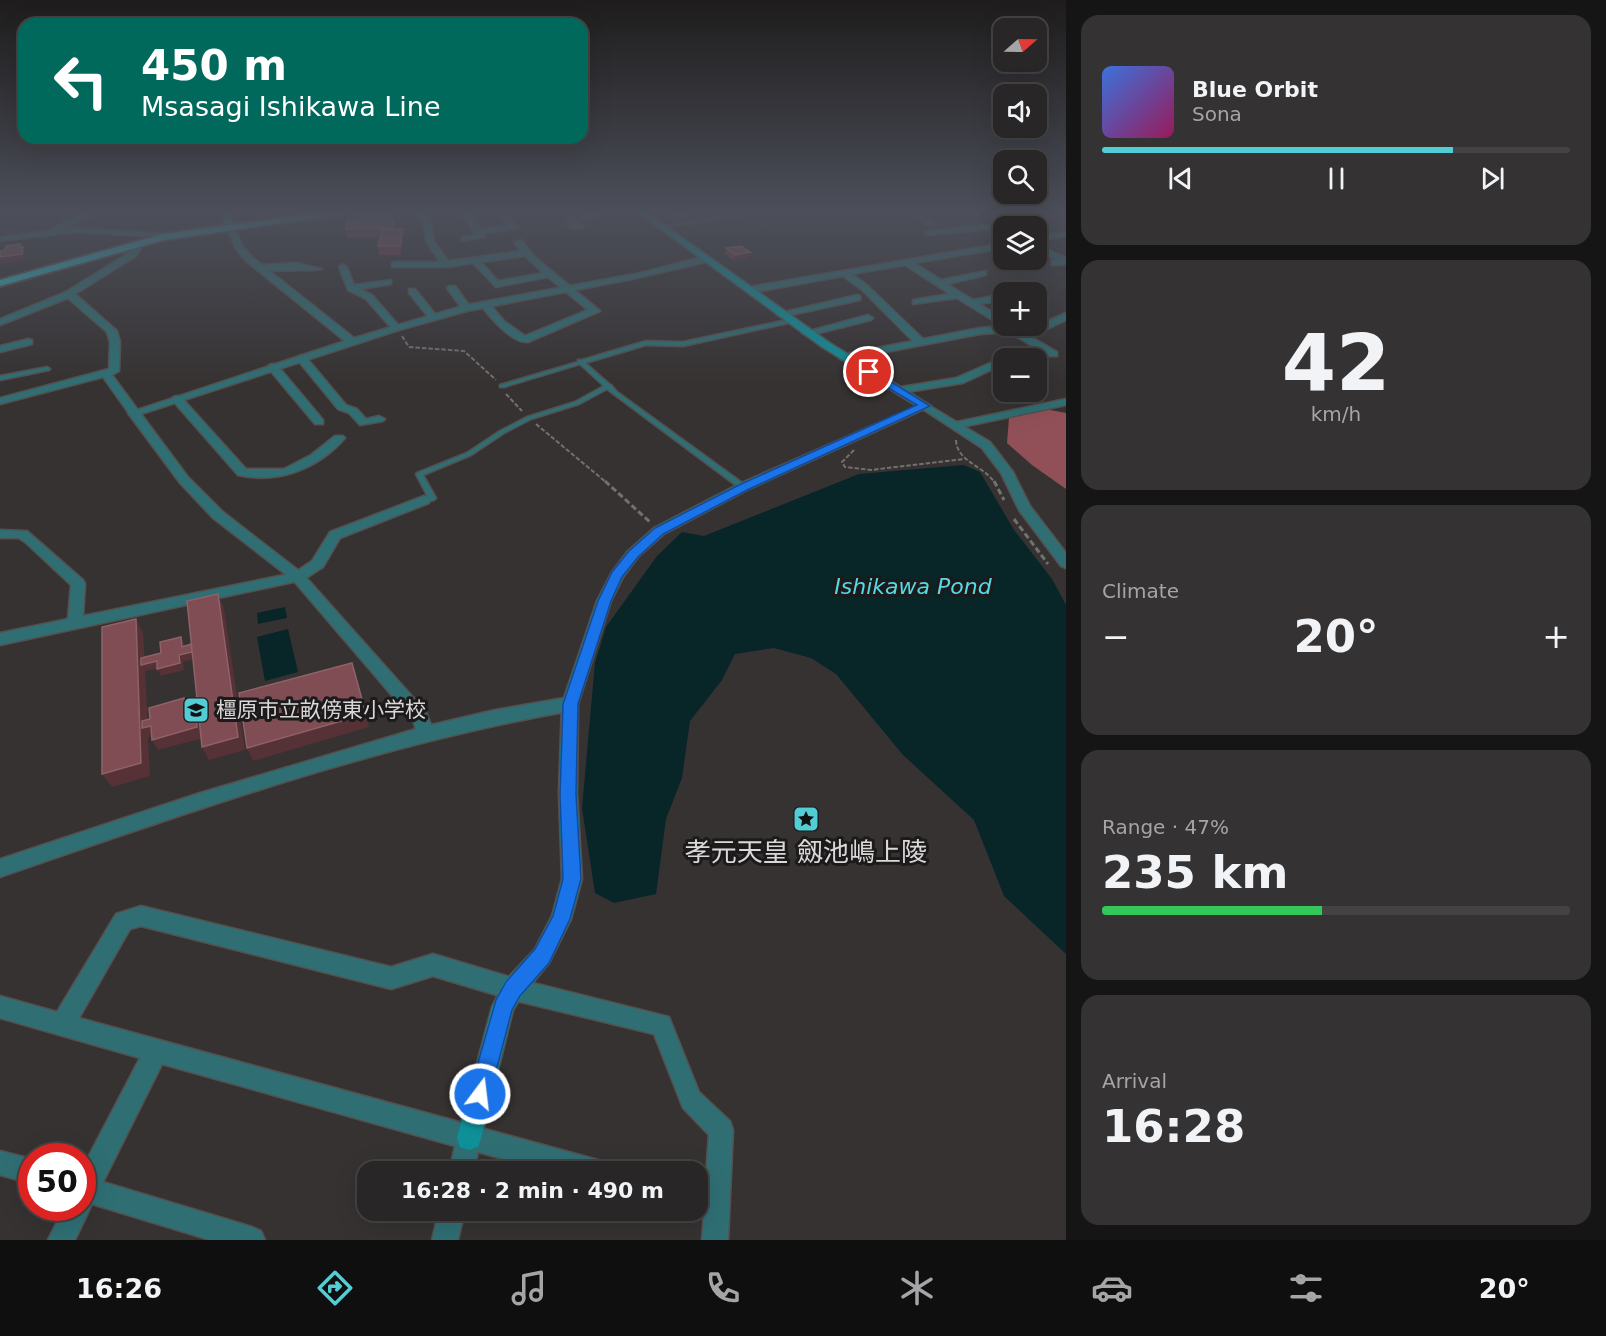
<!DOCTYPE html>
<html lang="en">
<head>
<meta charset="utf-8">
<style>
	body { margin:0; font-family:"DejaVu Sans","Noto Sans JP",sans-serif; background:#343232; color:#f1f3f6; height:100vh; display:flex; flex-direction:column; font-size:22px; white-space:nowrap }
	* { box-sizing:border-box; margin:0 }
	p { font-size:20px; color:#a5a5a7 }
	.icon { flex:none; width:33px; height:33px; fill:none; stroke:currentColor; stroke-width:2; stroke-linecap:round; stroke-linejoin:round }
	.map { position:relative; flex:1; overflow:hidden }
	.panel { display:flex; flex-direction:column; gap:15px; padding:15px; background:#161515; width:540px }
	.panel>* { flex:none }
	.top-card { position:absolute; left:18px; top:18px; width:570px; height:126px; border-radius:18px; box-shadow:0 6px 24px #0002,0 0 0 2px #444343; background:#00695c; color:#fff; overflow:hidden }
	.needle { width:39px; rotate:70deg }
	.controls { position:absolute; left:993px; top:18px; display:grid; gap:12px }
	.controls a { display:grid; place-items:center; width:54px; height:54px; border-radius:12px; background:#282626; box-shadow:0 6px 24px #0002,0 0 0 2px #444343; font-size:30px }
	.speed { position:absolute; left:18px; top:1143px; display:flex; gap:12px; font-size:30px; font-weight:700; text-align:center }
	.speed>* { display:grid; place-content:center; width:78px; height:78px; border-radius:50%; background:#282626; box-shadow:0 6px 24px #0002,0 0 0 2px #444343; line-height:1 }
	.speed .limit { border:9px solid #d22; background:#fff; color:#111 }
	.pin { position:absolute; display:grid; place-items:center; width:51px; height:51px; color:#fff; margin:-26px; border:3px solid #fff; border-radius:50%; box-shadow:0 2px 6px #0007 }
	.me { position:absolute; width:66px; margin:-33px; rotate:15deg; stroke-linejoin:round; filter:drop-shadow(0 0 4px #0008) }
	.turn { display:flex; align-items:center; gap:21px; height:126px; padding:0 24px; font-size:27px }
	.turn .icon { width:78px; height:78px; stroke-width:2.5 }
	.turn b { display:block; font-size:42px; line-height:51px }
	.big { font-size:45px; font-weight:800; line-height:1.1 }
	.panel .card { flex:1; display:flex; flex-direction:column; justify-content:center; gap:9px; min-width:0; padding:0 21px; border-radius:18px; background:#343232 }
	.panel .dial { align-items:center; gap:0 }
	.dial b { font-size:78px; line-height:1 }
	.song { display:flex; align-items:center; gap:18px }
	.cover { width:72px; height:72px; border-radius:9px; background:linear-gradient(135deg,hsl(220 70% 55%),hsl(330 70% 35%)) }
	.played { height:6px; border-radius:3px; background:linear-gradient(90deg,#52ccd5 75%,#444343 75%) }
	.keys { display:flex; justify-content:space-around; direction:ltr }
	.heat { display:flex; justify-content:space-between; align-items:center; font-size:33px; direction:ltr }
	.charge { height:9px; border-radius:4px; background:linear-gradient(90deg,#34c759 47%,#444343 0) }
	.trip { position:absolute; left:357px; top:1161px; width:351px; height:60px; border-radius:18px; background:#282626; box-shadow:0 6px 24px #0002,0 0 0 2px #444343; font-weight:800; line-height:60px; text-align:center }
	.dock { display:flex; height:96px; justify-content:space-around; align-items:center; background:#100f0f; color:#a5a5a7 }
	.dock .icon { width:42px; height:42px }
	.dock .selected { color:#52ccd5 }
	.dock b { font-size:27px; color:#f1f3f6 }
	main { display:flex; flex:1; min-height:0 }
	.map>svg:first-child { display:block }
	.forest { fill:#915057 }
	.water { fill:#082527 }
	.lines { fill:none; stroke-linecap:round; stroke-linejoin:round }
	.service-casing { stroke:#545050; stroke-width:3 }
	.minor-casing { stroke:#545050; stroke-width:3 }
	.tertiary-casing { stroke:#545050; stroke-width:3 }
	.secondary-casing { stroke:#545050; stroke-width:3 }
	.trunk-casing { stroke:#545050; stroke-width:4 }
	.path-far1 { stroke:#737070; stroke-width:2; stroke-dasharray:4.5 2; stroke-linecap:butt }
	.path { stroke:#737070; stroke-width:3; stroke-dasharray:6 3; stroke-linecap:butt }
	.service { fill:#2f6f74; fill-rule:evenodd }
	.minor { fill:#2f6f74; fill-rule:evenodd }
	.tertiary { fill:#2f6f74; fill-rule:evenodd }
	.secondary { fill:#0e9099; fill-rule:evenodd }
	.trunk { fill:#2eb1ba; fill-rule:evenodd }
	.wall { fill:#743c43 }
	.shaded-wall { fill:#563136 }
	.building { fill:#7f4d53; stroke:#8d6268; stroke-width:1.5 }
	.route { fill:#1a73e8; stroke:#114b97; stroke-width:1.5 }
	.labels { text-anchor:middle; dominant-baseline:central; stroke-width:6; stroke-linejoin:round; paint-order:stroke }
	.poi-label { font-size:21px; fill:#dbd8d8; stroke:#1c1a1a; text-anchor:start }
	.water-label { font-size:22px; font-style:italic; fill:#54dae5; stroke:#1c1a1a }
	.near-poi-label { font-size:26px; fill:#dbd8d8; stroke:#1c1a1a }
</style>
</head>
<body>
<main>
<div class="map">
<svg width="1066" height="1240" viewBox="0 0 1066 1240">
	<rect width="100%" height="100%" fill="#363232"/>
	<path class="forest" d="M1045,409L1066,413V489L1032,465L1007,443L1009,418Z"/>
	<path class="water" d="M964,465L980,472L1014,530L1052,579L1066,605V954L1004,896L974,820L903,755L836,674L811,658L774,648L735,654L722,680L690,721L682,778L666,819L656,894L614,903L595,893L582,808L595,663L606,627L657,556L682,532L704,536L859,474Z
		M285,607L287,618L258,624L257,613Z
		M288,629L298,672L265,681L257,637Z"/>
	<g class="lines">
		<g class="service-casing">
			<path id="service" d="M756,211H765L662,228L660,227Z
				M791,319L793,320V322L683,346L646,345L585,363L609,384L611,385L617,392L745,485V489H741L607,389L579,404L531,419L504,433L471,455L423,475L436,498L434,500L424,502L420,500L428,497L416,474L417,473L467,453L500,431L527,417L575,402L604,386L580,364L504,387H500V385L578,362V360H582L646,341L683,342Z
				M47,367L50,369L49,370L0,380V376Z"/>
		</g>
		<g class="minor-casing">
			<path id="minor" d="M89,211H99L63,229L76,228L171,234L175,236L171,238L76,232L0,241V237L54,230V227Z
				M415,211H423L431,222L434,241L448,261L521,251L514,242L521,240L536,258L600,311L528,342C512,344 489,316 480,304L482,302H488L504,321L525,336L588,310L548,277L496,287L473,263L446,267H392V263L395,262H440L426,241L423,222ZM525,256L543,273L498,281L481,262Z
				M460,211H468L480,229L509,226L497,211H505L518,228L483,234L485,237L462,241V237L476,235Z
				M605,211H620L577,221L583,226L582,228L573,229L569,227L572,225L567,220L568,218Z
				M911,211H920L934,223L927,225Z
				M985,225L989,227L988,229L928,235L924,233L928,231Z
				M1066,232V236L1036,241V236Z
				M132,242H138L141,248L136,256L75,294L117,331L120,342L119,371L112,375L140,413L138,415H130L103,377L0,404V398L109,369L110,342L107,332L68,298L0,325V319L66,292L130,252L133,248Z
				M1004,243V248L914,263L941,280L986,271V275L947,284L973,300L1004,294V300L979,304L1004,319V326H1036L1066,313V320L1047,329L1021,331L1057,352V356H1049L1009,332L980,334L844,360L840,359V355L913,341L862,290L843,276L749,293L744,290L749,287ZM905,265L950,294L913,300V304L957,298L1002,326L980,328L923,339L868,286L852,274Z
				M1036,244L1066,258V264L1052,265V261L1057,260L1036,249Z
				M707,256L710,257V261L632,279L628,276Z
				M296,263L322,269C319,271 269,270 259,271L255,268L259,265Z
				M343,264L347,267L354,285L391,280V284L360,289L372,295L399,326V330H393L366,299L348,290L339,267Z
				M449,286H455L471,308L469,310H463L447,288Z
				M409,289H415L436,315V319H430L409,293Z
				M857,295L860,296V300L781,317L776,314Z
				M868,315L873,318L871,320L807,336L802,333Z
				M28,339L32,340V344L0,352V346Z
				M301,355L305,356L346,405L357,409L366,419L379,416L385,419L383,421L360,425L349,413L338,409L296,358Z
				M1004,357L1008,358H1004V364L963,383L901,393L896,390L901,387L956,378Z
				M273,364L277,365L323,420V424H315L269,369V365Z
				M177,396L181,397L246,469H284L311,455L335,436H343L345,438C318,469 278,484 238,475L173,401V397Z
				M1066,399V405L957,428L951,425L957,422Z
				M424,496L429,497L430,500L429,503L340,538L323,567L303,580L0,645V633L68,619L71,585L25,542L19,538H0V530L27,531L83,580L85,584L83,616L294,573L312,561L330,532Z
				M141,906L391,967L433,954L513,978L669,1017L699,1092L730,1121L733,1130L728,1240H702L704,1211L698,1209V1185L705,1187L709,1135L683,1108L654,1034L513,1000L433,976L391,989L141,926L130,929L79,1018L598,1160L607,1163L610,1172H549L478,1152L474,1172H449L455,1146L162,1064L103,1182L252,1227L261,1231L265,1240H210L92,1204L75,1240H48L64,1208H82V1169L140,1058L0,1018V996L57,1012L116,914Z
				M0,1151L32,1159V1184L0,1175Z
				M439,1210H465L458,1240H432Z"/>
		</g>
		<g class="tertiary-casing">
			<path id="tertiary" d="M227,225H233L243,247L252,257L354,338L466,305L635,274L636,276L632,279L467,311L399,330L141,414L188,477L223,512L303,574L426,712L431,725L495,710L570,697L576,699L578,704L576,709L570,711C375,745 187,813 0,877V859L200,793L416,729L413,720L293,580L213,518L180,483L128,413L345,341L246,261L235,248Z
				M925,403L990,442L1013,472L1030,506L1066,553V568L1061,566L1019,510L1001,473L982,448L921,408L919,406Z"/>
		</g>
		<g class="secondary-casing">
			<path id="secondary" d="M221,211H229L233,229L226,227Z
				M636,211H645L830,343L931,406L747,490L664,534L638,557L623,577L611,601L578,704L577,793L582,879L571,919L549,963L521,997L513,1010L481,1138L478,1147L469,1150L460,1147L457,1138L492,1007L505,981L535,949L552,916L562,879L559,793L562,704L597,601L612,572L628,551L654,528L739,484L917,406L822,347Z"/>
		</g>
		<g class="trunk-casing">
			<path id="trunk" d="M329,211H349L345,214L164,240L0,286V280L163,234Z"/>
		</g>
		<path class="path-far1" d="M402,336L409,347L464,351L496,380
			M506,394L522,411
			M536,424L607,483
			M956,440C957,462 983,465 995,483
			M854,450L842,462L845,467L871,470L964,459"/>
		<path class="path" d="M605,481L651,523
			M994,481L1004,500
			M1014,519L1048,564"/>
		<use href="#service" class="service"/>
		<use href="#minor" class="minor"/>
		<use href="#tertiary" class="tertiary"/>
		<use href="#secondary" class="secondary"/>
		<use href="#trunk" class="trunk"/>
	</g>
	<path class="wall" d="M351,211H382V212L395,228V230L403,229L404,238L401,255H379L378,246L380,237L347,238L346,229L358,220L357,216L353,217Z
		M667,211H693H689L690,221L676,224L666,216Z
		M726,248L750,252L749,258L734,261L725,254Z"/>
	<path class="shaded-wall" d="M352,211H356L357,216L353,217Z
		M366,211H382V213L367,215Z
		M691,213L690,221L676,224L677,215Z
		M403,229L404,238L401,255L400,246Z
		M20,244L25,253L24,260L0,264V257L19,247Z
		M750,252L749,258L734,261L735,255Z
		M218,594L224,608L245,750L209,760L202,747Z
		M136,619L143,633L145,664L157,661L160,668L145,671L148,726H151L157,736L148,737L150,776L112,787L102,774Z
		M181,637L184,644L185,653L195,651L198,658L183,662L184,670L161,676L157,669L179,655L182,647Z
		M200,713L203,738L158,750L152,740L196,714Z
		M366,714L369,727L253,761L247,748Z"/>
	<path class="building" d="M352,211H367L368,213L373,215L388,211L392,219L360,220L356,211Z
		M671,211H689L691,213L677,215Z
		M394,219L393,228L346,229L347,220Z
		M403,229L400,246H378L382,230Z
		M20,244L19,247H23L22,254L0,257V251L5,250L6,246Z
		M741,246L750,252L735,255L726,248Z
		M218,594L238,737L202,747L187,601Z
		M136,619L141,763L102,774V627Z
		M181,637L182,647L191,644L192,652L179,655L180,663L157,669V661L141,665V658L161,653L160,642Z
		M352,663L366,714L247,748L239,693Z
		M184,698L185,708L197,704L198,714H196L197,727L152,740L151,726L142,728V721L150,719L149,708Z"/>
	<linearGradient id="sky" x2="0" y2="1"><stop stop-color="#1e1c1c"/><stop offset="0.55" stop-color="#4c4f5a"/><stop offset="1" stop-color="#4c4f5a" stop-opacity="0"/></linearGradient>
	<rect width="1066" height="384" fill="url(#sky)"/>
	<path class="route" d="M865,370H872L930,406L747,490L663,534L638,557L622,577L611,601L578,704L576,794L581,879L570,919L549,963L520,996L512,1010L488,1102L480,1105L473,1102L469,1094L496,1000L506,982L535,949L553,916L563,879L560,794L563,704L598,601L612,572L629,551L655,528L739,485L917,405L865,374Z"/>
	<defs>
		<g id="school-square" transform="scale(1.35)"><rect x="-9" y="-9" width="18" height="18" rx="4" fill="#52ccd5" stroke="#1c1a1a"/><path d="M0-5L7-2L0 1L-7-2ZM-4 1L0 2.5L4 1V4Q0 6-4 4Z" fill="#111"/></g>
		<g id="sight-square" transform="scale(1.35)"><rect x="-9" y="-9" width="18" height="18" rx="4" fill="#52ccd5" stroke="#1c1a1a"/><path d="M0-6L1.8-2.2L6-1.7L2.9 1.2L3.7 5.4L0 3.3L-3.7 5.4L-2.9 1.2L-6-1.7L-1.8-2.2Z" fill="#111"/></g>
	</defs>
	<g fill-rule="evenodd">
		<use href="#school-square" x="196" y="710"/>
		<use href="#sight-square" x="806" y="819"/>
	</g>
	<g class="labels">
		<g class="poi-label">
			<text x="216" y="710">橿原市立畝傍東小学校</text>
		</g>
		<g class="water-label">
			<text x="913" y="586">Ishikawa Pond</text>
		</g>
		<g class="near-poi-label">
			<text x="806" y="852">孝元天皇 劔池嶋上陵</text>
		</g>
	</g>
</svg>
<div class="controls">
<a><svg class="needle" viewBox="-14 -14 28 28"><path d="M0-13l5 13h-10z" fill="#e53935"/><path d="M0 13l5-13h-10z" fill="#a5a5a7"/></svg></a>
<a><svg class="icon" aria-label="sound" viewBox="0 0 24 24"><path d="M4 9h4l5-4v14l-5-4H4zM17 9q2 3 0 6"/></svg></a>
<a><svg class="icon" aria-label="search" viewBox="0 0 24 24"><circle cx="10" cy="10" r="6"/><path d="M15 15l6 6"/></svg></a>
<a><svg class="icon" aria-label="layers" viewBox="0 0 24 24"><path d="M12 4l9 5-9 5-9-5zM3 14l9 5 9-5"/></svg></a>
<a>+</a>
<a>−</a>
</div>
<div class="speed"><div class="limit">50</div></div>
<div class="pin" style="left:869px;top:372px;background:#d93025"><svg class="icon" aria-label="arrive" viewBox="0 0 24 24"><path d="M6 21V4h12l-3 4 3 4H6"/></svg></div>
<svg class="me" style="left:480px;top:1094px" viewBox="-20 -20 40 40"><circle r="17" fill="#1a73e8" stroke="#fff" stroke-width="3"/><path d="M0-11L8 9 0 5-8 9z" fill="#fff"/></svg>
<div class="trip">16:28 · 2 min · 490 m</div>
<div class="top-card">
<div class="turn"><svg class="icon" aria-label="left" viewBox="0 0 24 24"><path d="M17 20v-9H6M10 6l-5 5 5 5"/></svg><div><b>450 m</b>Msasagi Ishikawa Line</div></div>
</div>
</div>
<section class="panel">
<div class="card">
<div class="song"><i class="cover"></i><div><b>Blue Orbit</b><p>Sona</p></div></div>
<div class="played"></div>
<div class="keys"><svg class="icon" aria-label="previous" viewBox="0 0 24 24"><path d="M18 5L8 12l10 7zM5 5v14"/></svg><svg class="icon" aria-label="pause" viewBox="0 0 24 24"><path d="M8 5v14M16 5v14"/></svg><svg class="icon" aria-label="next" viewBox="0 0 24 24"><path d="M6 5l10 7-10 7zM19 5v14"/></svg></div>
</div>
<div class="card dial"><b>42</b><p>km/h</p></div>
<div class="card"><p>Climate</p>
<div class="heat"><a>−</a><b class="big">20°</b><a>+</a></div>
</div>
<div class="card"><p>Range · 47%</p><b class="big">235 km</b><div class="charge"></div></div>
<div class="card"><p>Arrival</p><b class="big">16:28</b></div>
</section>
</main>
<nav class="dock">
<b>16:26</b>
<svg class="icon selected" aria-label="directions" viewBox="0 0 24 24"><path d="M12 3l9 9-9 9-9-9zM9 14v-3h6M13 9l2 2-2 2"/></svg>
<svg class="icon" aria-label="music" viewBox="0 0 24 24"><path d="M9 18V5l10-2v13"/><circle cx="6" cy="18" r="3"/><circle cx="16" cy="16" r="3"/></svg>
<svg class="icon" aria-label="phone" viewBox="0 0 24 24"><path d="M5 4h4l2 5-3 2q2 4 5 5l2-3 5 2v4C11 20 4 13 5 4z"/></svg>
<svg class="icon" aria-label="climate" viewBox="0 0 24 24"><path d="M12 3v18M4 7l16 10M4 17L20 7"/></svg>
<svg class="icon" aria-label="car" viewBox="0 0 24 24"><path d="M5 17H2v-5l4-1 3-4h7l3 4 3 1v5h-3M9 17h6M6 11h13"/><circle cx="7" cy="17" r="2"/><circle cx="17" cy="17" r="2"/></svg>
<svg class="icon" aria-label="filters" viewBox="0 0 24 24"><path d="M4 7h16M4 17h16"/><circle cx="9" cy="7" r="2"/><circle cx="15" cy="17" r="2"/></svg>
<b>20°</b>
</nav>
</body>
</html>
